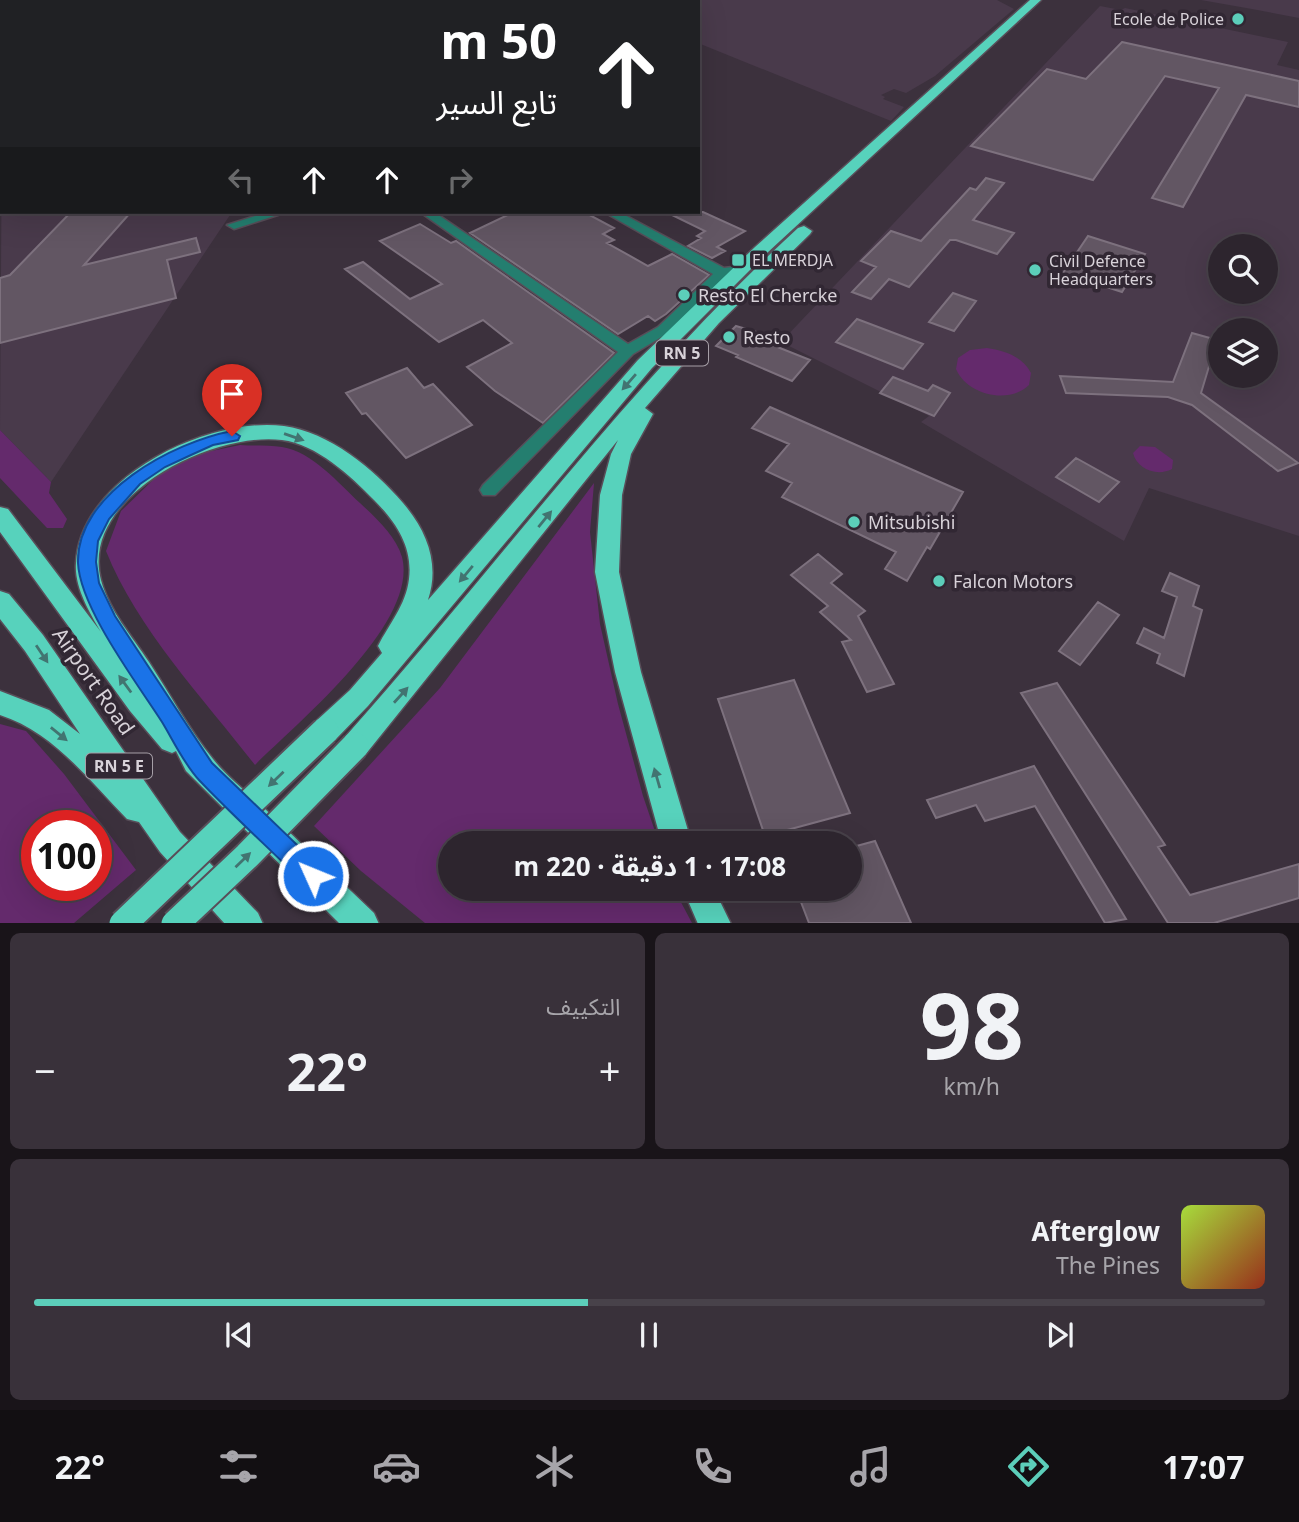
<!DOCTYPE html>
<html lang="ar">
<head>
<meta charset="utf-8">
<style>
	body { margin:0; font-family:"Noto Sans","Noto Sans Arabic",sans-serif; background:#39313a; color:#f1f3f6; direction:rtl; height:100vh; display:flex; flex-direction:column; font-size:26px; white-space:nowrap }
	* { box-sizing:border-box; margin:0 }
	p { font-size:23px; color:#a7a5aa }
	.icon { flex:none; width:38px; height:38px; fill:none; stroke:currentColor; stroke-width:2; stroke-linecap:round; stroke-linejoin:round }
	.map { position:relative; height:923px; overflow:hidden; direction:ltr }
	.panel { display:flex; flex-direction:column; gap:10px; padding:10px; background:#191419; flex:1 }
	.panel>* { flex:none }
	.hud { position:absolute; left:0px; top:0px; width:700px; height:214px; box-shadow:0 7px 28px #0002,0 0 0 2px #48424a; direction:rtl; background:#202124; color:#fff; overflow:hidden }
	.buttons { position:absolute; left:1208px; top:234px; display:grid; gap:14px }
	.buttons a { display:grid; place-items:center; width:70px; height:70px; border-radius:50%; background:#2d252e; box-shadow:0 7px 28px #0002,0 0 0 2px #48424a; font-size:35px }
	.speed { position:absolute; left:21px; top:810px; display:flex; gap:14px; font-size:35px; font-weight:700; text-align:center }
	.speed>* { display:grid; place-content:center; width:91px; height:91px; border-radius:50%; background:#2d252e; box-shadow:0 7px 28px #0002,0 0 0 2px #48424a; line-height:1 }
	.speed .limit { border:10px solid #d22; background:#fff; color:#111 }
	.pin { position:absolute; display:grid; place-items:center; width:60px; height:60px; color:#fff; margin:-72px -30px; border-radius:50% 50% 50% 0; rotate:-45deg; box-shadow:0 0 7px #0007 }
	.pin .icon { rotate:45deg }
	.me { position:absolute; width:77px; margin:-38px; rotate:314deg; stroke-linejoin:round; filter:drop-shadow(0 0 5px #0008) }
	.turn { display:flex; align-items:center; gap:24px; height:147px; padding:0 28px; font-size:32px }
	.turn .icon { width:91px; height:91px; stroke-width:2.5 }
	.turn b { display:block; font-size:49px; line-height:60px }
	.lanes { display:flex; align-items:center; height:66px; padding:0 28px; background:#0003; justify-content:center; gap:35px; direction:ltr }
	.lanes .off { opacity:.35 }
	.big { font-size:52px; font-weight:700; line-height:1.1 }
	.panel .tile { flex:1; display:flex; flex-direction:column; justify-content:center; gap:10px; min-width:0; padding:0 24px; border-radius:10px; background:#39313a }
	.panel .dial { align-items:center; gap:0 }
	.dial b { font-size:91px; line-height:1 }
	.song { display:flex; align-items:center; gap:21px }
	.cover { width:84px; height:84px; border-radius:10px; background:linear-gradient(135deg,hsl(80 70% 55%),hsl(10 70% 35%)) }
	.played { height:7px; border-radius:4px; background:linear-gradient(90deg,#5cceba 45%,#48424a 45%) }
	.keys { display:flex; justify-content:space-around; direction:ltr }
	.heat { display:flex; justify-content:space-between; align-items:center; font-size:38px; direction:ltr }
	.panel .tiles { flex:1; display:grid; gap:10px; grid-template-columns:1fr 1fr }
	.tile:last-child { grid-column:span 2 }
	.trip { position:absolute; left:438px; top:831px; width:424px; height:70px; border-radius:35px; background:#2d252e; box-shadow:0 7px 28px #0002,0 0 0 2px #48424a; font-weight:700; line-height:70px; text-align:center; direction:rtl }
	.tabs { display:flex; height:112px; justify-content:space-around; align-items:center; background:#120f12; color:#a7a5aa }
	.tabs .icon { width:49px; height:49px }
	.tabs .on { color:#5cceba }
	.tabs b { font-size:32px; color:#f1f3f6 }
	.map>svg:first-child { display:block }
	.built { fill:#493a4b; fill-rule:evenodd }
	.green { fill:#642a6c; fill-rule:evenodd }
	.building { fill:#625663; stroke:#7d717e; stroke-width:2 }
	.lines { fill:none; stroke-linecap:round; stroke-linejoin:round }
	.minor-casing { stroke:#584e59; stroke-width:3 }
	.highway-casing { stroke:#584e59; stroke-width:3 }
	.minor { fill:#247e6f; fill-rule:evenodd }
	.highway { fill:#57d2bc; fill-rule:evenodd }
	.highway-bridge-casing { stroke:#584e59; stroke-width:31; stroke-linecap:butt }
	.highway-bridge { stroke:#57d2bc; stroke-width:27 }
	.oneway { fill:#427471 }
	.route { fill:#1a73e8; stroke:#114b97; stroke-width:2 }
	.poi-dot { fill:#5cceba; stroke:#312733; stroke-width:2.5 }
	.labels { text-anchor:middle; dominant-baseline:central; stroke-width:7; stroke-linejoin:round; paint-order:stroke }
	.far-poi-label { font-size:16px; fill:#d8d2d9; stroke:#312733; text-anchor:start }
	.shield { fill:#312733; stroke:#a69fa7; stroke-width:2 }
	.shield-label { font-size:16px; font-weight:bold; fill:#d8d2d9 }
	.poi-label { font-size:18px; fill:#d8d2d9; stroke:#312733; text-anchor:start }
	.near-street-label { font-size:21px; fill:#d8d2d9; stroke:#312733 }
</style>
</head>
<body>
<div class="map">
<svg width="1299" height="924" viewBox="0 0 1299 924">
	<rect width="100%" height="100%" fill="#3c313d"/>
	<path class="built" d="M447,0H997L1014,9L935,76L906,93L894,89L881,95L885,97L883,99L904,107L891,121L698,43V2H444Z
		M1201,0H1299V18L1252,9Z
		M1100,6L1121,10L1125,8L1288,42L1277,65L1299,70V536L1149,488L1124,541L921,422L929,416L781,342ZM1220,247H1265V292H1220ZM1220,331H1265V376H1220Z
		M2,115V212H232L51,482L0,430Z"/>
	<path class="green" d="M987,348C1005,351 1022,356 1031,373L1029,385C1009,405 967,395 956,369L958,358L970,350Z
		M0,430L51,482L49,493L67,519L63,528H47L0,478Z
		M240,445C254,446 269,445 282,447C313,452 338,483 360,503C376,518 396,536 402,557C419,623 298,722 255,765C204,699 137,629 106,551L121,511L158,475L197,454Z
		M1140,446L1155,447L1173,460L1172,469C1157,477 1137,469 1133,453Z
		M594,483L590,532L600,624L618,704L643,796L659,843L450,844V889H674L692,923H425L361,871L314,826L440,688Z
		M0,724L26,731L64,774L136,870L74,923H0ZM37,826H96V886H37Z"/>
	<path class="building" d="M1122,42L1299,81V107L1246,95L1183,207L1152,198L1219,88L1165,76L1093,180L971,146L1047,69L1086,79Z
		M986,178L1004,183L973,220L1014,233L997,254L956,240H950L909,287L889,279L871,299L852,292L876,267L861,261L891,231L921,241L970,188L976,190Z
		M71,212H131L84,265L196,238L200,252L167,260L176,298L0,343V278L10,275Z
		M514,212H584L614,228L603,234L614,240L607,243L648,266L672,254L709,275L666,314L655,321L648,316L618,334L470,233Z
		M666,212H703L745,231L717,247L725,251L712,258L688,246L701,238L697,236L705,231Z
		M420,224L451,243L456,241L614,353L543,423L495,391L467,367L512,343L483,320L439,342L345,269L363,262L410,299L442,284L380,241Z
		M1088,236L1145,254L1122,292L1063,273Z
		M953,293L976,301L954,331L929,322Z
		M857,319L923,344L903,369L836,342Z
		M736,326L760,333L755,338L810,360L792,381L736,357L738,355L716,346Z
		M1192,333L1217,340L1201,393L1298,463L1278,471L1192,405L1168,397L1066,393L1060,376L1173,382Z
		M407,368L424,388L433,384L472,425L406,458L366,413L362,414L346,393Z
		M893,377L928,391L933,385L950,393L934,416L880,393Z
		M770,407L963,492L930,549L927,547L907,581L885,569L896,552L782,497L792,483L766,471L789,444L752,428Z
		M1076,458L1119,482L1099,502L1056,477Z
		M818,554L842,574L831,583L865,611L858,616L894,684L867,692L842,642L851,640L820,612L828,606L791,575Z
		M1170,573L1199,586L1193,606L1202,610L1184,676L1157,663L1160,654L1137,643L1144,628L1164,638L1177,597L1162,591Z
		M1098,602L1119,615L1080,665L1059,651Z
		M794,680L850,813L765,836L718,699Z
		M1057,683L1165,845L1158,847L1190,895L1299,864V898L1214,923H1168L1021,693Z
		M1034,766L1054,800L1126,919L1105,923L1035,806L985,821L976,805L936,818L927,800Z
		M875,841L911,923H809L796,889H849V848Z"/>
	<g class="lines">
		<g class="minor-casing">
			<path id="minor" d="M268,212H287L234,229L227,225Z
				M420,212H434L628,344L658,327L713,274L604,212H619L724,268L741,266L748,270L746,273L726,276L668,333L633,354L495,495H483L480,490L483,485L618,352Z"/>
		</g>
		<g class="highway-casing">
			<path id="highway" d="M0,0H11L2,2L0,5Z
				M29,0H44L28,2Z
				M1030,0H1041L767,253L652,368L368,706L335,740L325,744L315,740L311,731L315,722L350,690L382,653L378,646C389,624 406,605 409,579C413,547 396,522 374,500C351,476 316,444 282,440C214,431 79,496 101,580C109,611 132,636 149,662C170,694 189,730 213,759C227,777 247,792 263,807C300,842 337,878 374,913L379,924H340L186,771L176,751L172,753L162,749L130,711L0,532V507L8,509L101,632C89,612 74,586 76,563C80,478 208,416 284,426C329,432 374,469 403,503C427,531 440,564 428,600L638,360L755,247Z
				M804,226L812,231L810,234L719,323L645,408L653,414L631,454L622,495L619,572L641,672L692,844H662L615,672L595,572L600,495L611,454L618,440L365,755L355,759L345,755L341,746L345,737C497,567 630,382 798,228Z
				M0,591L9,594L43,635L180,832L258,913L263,924H225L160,852L139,822L127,819C89,780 53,732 0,715V691L49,710L80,734L25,651L0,619Z
				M683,889H714L731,924H698Z"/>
		</g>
		<use href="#minor" class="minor"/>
		<use href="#highway" class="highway"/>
		<g class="highway-bridge-casing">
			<path id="highway-bridge" d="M123,924L325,731
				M175,924L247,856L355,746"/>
		</g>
		<use href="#highway-bridge" class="highway-bridge"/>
	</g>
	<defs><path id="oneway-solid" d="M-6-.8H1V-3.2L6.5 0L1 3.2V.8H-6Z" transform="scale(1.75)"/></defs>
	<g class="oneway">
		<use href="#oneway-solid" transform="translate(629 382) rotate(131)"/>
		<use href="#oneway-solid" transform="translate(294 437) rotate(19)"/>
		<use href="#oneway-solid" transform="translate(545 519) rotate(-51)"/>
		<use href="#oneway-solid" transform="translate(466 574) rotate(130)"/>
		<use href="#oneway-solid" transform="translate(42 654) rotate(56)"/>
		<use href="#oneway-solid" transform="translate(125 684) rotate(-126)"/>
		<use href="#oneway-solid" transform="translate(401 695) rotate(-48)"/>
		<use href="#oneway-solid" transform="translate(59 734) rotate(39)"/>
		<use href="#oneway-solid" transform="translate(657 778) rotate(-106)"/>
		<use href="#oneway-solid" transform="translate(276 779) rotate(136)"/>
		<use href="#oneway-solid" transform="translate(243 860) rotate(-44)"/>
	</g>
	<path class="route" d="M232,431L240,436L238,440L213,445L191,455L165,467L140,484L109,519L98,541L96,562L99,583L115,616L212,763L321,868L325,876L321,884L313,887L305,884C270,849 233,816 199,780C184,764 173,740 162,722C137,683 80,608 78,563C76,493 174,442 232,431Z"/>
	<g class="poi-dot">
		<circle cx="1238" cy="19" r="7"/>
		<rect x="731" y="253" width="14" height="14" rx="3.5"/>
		<circle cx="1035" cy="270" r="7"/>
		<circle cx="684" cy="295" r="7"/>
		<circle cx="729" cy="337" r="7"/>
		<circle cx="854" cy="522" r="7"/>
		<circle cx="939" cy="581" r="7"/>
	</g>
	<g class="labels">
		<g class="far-poi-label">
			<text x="1224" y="19" text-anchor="end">Ecole de Police</text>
			<text x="752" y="260">EL MERDJA</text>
			<text x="1049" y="261">Civil Defence<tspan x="1049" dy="18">Headquarters</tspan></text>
		</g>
		<g class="shield">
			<rect x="656" y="340.5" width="52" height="25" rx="5"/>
			<rect x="86" y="753.5" width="66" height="25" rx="5"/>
		</g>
		<g class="shield-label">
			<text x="682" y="353">RN 5</text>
			<text x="119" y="766">RN 5 E</text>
		</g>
		<g class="poi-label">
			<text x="698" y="295">Resto El Chercke</text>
			<text x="743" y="337">Resto</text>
			<text x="868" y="522">Mitsubishi</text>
			<text x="953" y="581">Falcon Motors</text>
		</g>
		<g class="near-street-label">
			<text transform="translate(94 681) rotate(55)">Airport Road</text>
		</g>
	</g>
</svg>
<div class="buttons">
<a><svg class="icon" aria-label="search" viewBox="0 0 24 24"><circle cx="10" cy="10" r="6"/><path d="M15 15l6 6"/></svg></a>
<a><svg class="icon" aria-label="layers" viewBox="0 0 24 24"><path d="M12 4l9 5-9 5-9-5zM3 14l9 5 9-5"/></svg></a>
</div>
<div class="speed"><div class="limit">100</div></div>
<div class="pin" style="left:232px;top:436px;background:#d93025"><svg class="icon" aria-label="arrive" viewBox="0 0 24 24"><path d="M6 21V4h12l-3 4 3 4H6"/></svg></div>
<svg class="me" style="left:313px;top:876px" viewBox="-20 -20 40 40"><circle r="17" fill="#1a73e8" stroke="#fff" stroke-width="3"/><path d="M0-11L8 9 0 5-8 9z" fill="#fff"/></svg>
<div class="trip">17:08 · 1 دقيقة · 220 m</div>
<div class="hud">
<div class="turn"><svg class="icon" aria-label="ahead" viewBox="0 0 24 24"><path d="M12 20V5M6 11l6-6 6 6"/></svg><div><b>50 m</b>تابع السير</div></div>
<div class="lanes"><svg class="icon off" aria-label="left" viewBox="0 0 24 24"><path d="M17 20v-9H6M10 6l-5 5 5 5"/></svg><svg class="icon" aria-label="ahead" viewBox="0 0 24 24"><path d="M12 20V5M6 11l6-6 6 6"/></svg><svg class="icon" aria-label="ahead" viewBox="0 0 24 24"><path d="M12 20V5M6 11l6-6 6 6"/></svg><svg class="icon off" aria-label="right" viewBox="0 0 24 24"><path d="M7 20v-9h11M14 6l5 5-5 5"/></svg></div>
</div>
</div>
<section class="panel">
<div class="tiles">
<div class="tile dial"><b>98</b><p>km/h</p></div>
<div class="tile"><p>التكييف</p>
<div class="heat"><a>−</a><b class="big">22°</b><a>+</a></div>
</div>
<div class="tile">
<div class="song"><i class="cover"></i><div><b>Afterglow</b><p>The Pines</p></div></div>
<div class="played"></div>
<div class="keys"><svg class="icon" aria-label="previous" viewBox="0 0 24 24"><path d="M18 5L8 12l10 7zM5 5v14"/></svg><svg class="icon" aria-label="pause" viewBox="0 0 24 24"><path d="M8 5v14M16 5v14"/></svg><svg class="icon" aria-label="next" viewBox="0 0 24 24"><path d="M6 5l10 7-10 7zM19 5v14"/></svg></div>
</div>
</div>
</section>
<nav class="tabs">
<b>17:07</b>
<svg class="icon on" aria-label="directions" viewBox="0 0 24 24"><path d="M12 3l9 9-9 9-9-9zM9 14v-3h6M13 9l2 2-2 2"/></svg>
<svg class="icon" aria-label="music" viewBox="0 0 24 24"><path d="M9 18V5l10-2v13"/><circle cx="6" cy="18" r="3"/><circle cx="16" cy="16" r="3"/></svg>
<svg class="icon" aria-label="phone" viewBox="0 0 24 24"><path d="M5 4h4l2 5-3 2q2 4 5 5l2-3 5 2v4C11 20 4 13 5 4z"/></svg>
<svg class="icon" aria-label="climate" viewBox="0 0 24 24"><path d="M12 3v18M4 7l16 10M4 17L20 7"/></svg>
<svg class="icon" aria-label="car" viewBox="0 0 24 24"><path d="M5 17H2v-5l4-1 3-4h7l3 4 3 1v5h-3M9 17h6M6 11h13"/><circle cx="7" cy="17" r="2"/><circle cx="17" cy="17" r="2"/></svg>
<svg class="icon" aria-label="filters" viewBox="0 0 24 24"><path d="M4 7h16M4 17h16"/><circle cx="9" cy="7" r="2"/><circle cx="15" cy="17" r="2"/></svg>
<b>22°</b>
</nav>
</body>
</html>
